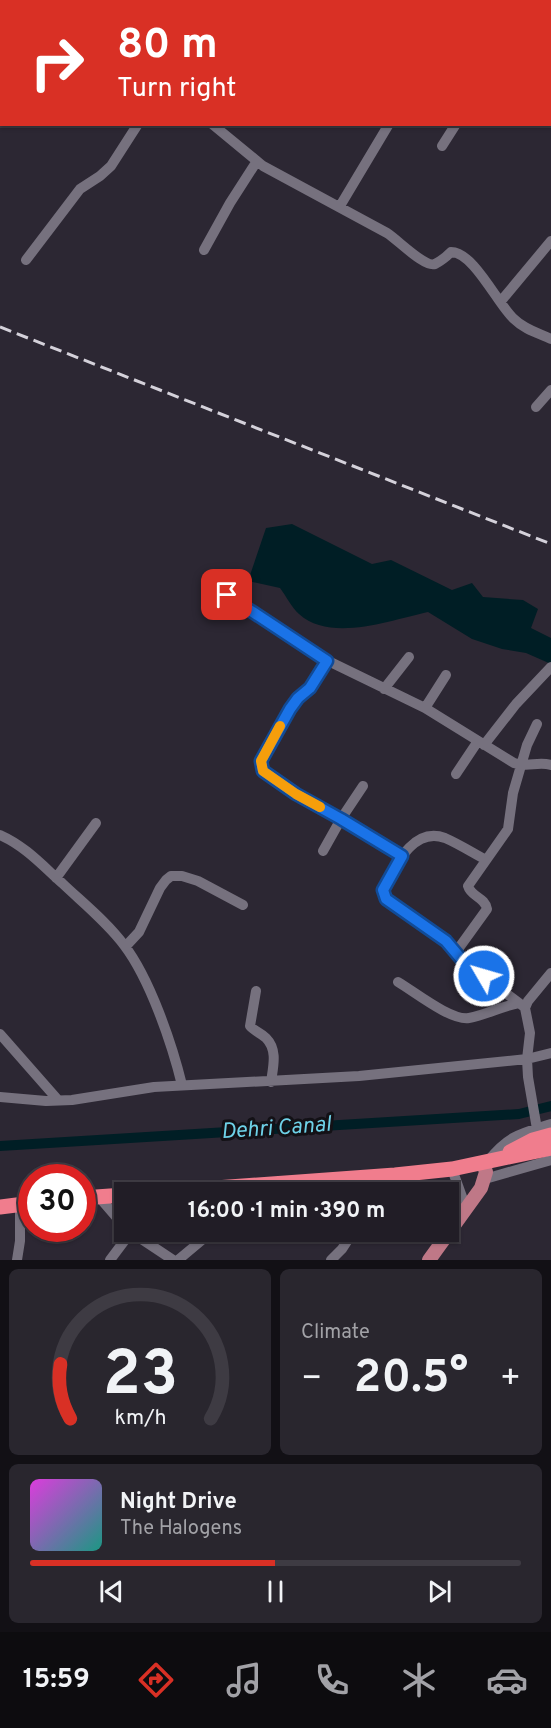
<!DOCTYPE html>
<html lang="en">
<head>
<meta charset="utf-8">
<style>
	body { margin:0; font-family:Overpass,sans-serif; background:#29262e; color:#f1f3f6; height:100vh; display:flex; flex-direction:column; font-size:22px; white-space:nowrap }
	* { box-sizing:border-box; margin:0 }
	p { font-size:20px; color:#a2a2a7 }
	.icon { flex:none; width:33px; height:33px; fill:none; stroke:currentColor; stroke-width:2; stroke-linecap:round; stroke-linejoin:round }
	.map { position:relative; height:1260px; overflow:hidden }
	.details { display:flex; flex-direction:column; gap:9px; padding:9px; background:#121015; flex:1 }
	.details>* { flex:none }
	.hud { position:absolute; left:0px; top:0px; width:552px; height:126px; box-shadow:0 2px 4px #0004,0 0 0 2px #3e3b43; background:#d93025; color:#fff; overflow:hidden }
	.speed { position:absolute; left:18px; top:1164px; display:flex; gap:12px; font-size:30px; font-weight:700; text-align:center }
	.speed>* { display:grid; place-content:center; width:78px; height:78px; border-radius:50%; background:#211d26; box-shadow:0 2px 4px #0004,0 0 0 2px #3e3b43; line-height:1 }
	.speed .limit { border:9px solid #d22; background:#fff; color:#111 }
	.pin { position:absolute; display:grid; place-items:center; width:51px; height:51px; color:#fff; margin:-26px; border-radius:12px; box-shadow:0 3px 9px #0006 }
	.me { position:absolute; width:66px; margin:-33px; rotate:308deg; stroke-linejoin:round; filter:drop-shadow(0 0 4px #0008) }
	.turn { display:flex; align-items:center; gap:21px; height:126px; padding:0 18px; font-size:27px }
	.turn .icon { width:78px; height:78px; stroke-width:2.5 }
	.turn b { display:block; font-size:42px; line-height:51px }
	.big { font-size:45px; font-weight:700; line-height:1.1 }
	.details .card { flex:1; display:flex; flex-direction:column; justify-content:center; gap:9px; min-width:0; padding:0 21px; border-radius:9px; background:#29262e }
	.details .dial { align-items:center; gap:0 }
	.dial svg { height:156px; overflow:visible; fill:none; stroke:#3e3b43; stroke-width:7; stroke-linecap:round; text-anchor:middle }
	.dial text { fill:#f1f3f6; stroke:none }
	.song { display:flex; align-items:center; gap:18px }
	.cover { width:72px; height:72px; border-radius:9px; background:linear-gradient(135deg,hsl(300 70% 55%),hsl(170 70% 35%)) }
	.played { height:6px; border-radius:3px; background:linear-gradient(90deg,#d93025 50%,#3e3b43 50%) }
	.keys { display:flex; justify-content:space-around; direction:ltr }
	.heat { display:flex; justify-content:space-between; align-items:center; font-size:33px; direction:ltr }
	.details .tiles { flex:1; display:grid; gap:9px; grid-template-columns:1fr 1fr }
	.card:last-child { grid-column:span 2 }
	.trip { position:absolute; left:114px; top:1182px; width:345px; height:60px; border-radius:0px; background:#211d26; box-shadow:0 2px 4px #0004,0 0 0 2px #3e3b43; font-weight:700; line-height:60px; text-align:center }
	.tab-bar { display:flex; height:96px; justify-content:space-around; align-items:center; background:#0d0c0f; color:#a2a2a7 }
	.tab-bar .icon { width:42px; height:42px }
	.tab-bar .current { color:#d93025 }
	.tab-bar b { font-size:27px; color:#f1f3f6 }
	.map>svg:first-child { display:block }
	.water { fill:#001e25 }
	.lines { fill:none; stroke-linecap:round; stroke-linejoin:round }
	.canal { stroke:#001e25; stroke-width:10 }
	.minor { stroke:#76717e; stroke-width:10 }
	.major { stroke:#bf7887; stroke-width:14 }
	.highway { stroke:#f07d8d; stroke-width:15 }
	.rail { stroke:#d4d1da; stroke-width:3; stroke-dasharray:12 6; stroke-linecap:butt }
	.route-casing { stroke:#114b97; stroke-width:15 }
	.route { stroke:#1a73e8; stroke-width:10 }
	.slow { stroke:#f59e0b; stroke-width:10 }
	.labels { text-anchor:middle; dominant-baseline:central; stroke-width:6; stroke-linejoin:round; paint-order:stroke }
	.water-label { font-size:22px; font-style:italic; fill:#6ed2e8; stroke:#131116 }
</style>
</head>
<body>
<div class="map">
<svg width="551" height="1260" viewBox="0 0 551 1260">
	<rect width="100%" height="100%" fill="#2c2733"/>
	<path class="water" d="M292,524L372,564L391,560L452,590L472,583L483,597L523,600L538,609L531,628L551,638V664L526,653L502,649L472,639L428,612C391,620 331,643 299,614C292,608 286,596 280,588L248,581L266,528Z"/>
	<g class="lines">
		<path class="canal" d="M0,1146L519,1114L551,1106"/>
		<path class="minor" d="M16,0L18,2
			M223,2L224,0
			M550,102H551
			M212,124L263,166L387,233C398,240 425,268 435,264C441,261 447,256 451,252C474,252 498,305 514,319C524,329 538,333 551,339
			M442,146L456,124
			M340,206L389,124
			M204,250L230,203L257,161
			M26,260L80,189L100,176L111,166L138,124
			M501,301L551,241
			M536,407L551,390
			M227,595L316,655L425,708L514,763C527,768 538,761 551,765
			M384,689L409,657
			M425,708L446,675
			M484,745L516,704L551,667
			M456,774L478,741
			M363,786L341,819L402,856
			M0,835C25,846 42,865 62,883C83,903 107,922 124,945C150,979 172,1044 182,1085
			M323,851L341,819C323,809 268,783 261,765L290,709L298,698L311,688L327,661
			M486,860C473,853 459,844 445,838C412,826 395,868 383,890V896L446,941L462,960L519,1003
			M56,878L96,823
			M126,946L139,932L160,888L166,880L171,876H182L198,881L243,905
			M456,952L487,909C485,897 471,897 468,886L508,829L513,793L527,745L537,724
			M398,982C415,992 451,1021 469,1018C486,1015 502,1006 519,1003L523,1006
			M256,991L250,1026C254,1031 261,1033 266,1038C278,1050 273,1067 271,1082
			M0,1034L58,1100
			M0,1097L46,1101L72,1100L154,1087L359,1076L527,1059L551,1053
			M537,1129L528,1077L527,1059L530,1033L525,1008L528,1001L551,973
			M488,1161C509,1135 520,1134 551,1124
			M452,1169L466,1208
			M485,1179L551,1160
			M361,1192L364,1177
			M99,1197L124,1226
			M131,1232L173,1260
			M17,1260L20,1241V1204
			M110,1260L131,1232
			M178,1260L202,1240L206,1232
			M331,1260L342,1249L353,1232"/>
		<path class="major" d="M429,1260L481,1188L486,1172L483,1163"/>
		<path class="highway" d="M510,1152L533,1140L551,1135
			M161,1192L395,1175L452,1169L551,1148
			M82,1198L124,1195
			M0,1207L32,1203"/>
		<path class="rail" d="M0,327L551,544"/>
	</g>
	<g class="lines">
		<g class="route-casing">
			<path id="route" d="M227,595L327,661L310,688L298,698L290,709L261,761L263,771L296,794L341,819L402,856L383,890L386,899L446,941L462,960L484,976"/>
		</g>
		<use href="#route" class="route"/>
		<path class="slow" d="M280,726L261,761L263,771L296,794L320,807"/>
	</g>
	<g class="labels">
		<g class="water-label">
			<text transform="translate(276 1129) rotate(-4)">Dehri Canal</text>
		</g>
	</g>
</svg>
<div class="speed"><div class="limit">30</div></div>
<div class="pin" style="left:227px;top:595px;background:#d93025"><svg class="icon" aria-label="arrive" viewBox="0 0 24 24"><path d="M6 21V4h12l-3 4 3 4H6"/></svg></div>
<svg class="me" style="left:484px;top:976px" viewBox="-20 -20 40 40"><circle r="17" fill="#1a73e8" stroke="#fff" stroke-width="3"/><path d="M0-11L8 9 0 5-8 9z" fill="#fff"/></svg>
<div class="trip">16:00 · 1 min · 390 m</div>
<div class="hud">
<div class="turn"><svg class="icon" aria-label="right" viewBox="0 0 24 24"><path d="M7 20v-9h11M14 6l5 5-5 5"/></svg><div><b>80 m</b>Turn right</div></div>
</div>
</div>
<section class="details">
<div class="tiles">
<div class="card dial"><svg viewBox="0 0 100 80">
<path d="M14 69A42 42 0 1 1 86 69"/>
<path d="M14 69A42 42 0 0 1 9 41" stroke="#d93025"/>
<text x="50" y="56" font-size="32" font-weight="700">23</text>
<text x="50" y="72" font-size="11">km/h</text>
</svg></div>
<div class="card"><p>Climate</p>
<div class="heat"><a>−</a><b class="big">20.5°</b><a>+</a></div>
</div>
<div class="card">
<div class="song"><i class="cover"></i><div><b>Night Drive</b><p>The Halogens</p></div></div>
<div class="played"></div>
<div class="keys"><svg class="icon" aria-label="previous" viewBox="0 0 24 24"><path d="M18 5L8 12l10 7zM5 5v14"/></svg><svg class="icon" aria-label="pause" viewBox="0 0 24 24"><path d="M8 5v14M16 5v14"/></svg><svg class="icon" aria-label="next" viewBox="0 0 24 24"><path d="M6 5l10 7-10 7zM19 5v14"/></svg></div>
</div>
</div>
</section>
<nav class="tab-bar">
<b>15:59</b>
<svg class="icon current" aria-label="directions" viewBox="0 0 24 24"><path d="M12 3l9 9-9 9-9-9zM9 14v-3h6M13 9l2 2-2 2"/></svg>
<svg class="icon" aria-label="music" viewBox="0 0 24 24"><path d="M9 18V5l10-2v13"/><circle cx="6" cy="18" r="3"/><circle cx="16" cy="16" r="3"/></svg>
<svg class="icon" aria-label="phone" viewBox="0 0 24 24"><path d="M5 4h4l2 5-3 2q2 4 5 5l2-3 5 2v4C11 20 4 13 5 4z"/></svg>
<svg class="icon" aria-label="climate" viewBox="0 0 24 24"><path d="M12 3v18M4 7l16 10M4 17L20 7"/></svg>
<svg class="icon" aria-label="car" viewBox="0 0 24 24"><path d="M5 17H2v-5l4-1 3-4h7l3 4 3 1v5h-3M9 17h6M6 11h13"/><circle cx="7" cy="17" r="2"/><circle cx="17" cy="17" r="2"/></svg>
</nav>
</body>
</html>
